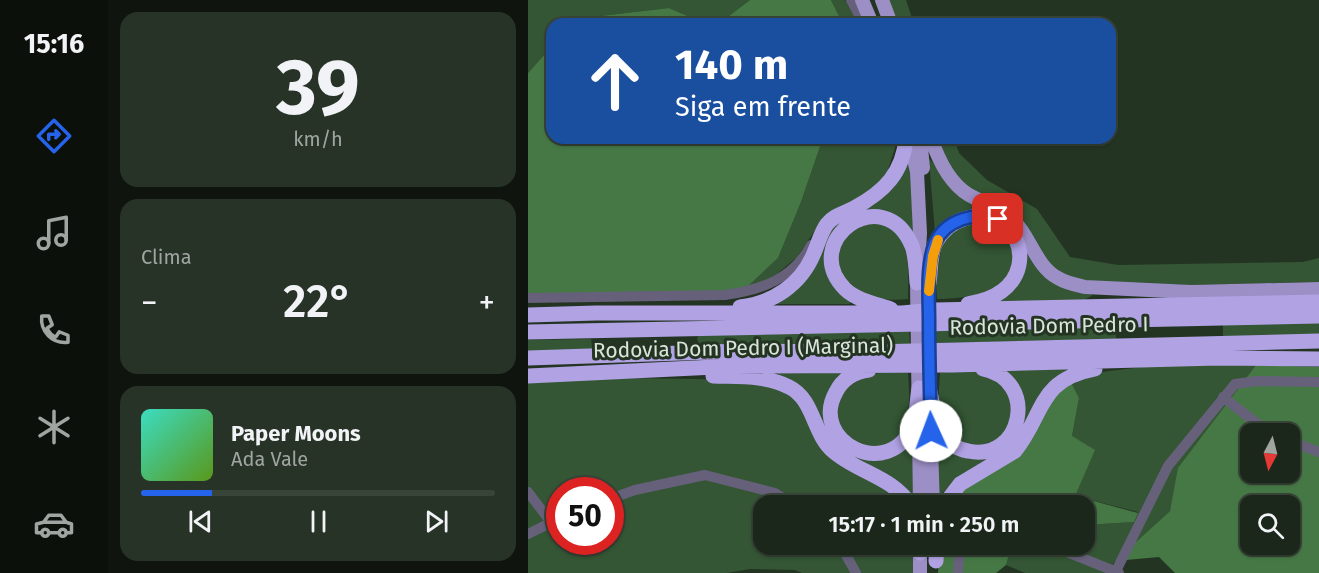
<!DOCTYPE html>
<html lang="pt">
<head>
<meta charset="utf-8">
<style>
	body { margin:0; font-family:"Fira Sans",sans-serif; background:#283327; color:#f1f3f6; height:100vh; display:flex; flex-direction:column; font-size:22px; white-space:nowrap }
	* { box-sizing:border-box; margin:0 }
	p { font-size:20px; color:#a0a5a2 }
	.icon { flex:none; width:33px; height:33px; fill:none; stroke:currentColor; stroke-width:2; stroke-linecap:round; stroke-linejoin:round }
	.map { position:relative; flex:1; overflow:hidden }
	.panel { display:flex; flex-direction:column; gap:12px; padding:12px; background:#0f150e; width:420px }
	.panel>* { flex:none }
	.banner { position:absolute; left:18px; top:18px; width:570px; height:126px; border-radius:18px; box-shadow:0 2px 4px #0004,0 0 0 2px #394439; background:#1a4fa0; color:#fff; overflow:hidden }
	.needle { width:39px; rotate:187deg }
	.fabs { position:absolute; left:712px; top:423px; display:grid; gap:12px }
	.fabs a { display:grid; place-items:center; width:60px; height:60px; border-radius:12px; background:#1b271a; box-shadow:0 2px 4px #0004,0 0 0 2px #394439; font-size:30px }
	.speed { position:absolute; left:18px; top:477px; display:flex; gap:12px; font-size:30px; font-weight:700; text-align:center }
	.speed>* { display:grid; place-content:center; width:78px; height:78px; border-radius:50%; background:#1b271a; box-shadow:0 2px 4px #0004,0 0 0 2px #394439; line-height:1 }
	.speed .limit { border:9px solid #d22; background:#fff; color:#111 }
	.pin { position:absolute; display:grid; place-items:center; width:51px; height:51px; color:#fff; margin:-26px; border-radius:12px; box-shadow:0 3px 9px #0006 }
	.me { position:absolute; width:66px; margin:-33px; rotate:358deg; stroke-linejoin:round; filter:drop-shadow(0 0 4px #0008) }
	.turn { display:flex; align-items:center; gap:21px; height:126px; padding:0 30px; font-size:27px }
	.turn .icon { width:78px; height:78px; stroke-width:2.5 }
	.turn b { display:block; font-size:42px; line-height:51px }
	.big { font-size:45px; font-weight:600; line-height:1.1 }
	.panel .widget { flex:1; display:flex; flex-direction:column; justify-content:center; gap:9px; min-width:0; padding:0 21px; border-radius:18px; background:#283327 }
	.panel .dial { align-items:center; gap:0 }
	.dial b { font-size:78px; line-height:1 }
	.song { display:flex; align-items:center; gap:18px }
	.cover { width:72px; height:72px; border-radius:9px; background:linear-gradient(135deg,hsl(170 70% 55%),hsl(90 70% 35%)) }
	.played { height:6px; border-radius:3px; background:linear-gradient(90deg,#2563eb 20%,#394439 20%) }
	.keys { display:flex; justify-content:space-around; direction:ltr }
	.heat { display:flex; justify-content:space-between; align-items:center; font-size:33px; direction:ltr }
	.trip { position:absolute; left:225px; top:495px; width:342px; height:60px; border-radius:18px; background:#1b271a; box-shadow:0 2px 4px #0004,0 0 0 2px #394439; font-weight:600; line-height:60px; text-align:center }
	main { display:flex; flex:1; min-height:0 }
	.tabs { display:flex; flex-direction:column; width:108px; justify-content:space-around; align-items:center; background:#0b100a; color:#a0a5a2 }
	.tabs .icon { width:42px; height:42px }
	.tabs .selected { color:#2563eb }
	.tabs b { font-size:27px; color:#f1f3f6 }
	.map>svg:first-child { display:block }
	.green { fill:#345634; fill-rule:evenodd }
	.forest { fill:#467846; fill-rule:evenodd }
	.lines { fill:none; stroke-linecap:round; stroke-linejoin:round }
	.minor { stroke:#66607b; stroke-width:10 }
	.major { stroke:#9c8fc6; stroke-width:14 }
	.highway { stroke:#b1a2e4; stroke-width:15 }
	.route-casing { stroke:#184099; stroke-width:15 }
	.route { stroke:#2563eb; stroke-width:10 }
	.slow { stroke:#f59e0b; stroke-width:10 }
	.labels { text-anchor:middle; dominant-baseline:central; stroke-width:6; stroke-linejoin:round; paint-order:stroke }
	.street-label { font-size:21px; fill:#dae4da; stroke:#243423 }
</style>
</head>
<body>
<main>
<nav class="tabs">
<b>15:16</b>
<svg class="icon selected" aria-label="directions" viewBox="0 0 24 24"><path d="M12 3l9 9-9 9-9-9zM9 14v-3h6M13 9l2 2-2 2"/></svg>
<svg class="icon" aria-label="music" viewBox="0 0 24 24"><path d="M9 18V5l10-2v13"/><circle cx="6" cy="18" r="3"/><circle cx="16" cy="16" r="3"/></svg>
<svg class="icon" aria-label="phone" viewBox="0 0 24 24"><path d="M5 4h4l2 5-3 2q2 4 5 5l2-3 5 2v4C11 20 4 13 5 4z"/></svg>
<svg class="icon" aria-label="climate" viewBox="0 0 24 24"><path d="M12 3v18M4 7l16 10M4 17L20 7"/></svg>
<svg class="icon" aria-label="car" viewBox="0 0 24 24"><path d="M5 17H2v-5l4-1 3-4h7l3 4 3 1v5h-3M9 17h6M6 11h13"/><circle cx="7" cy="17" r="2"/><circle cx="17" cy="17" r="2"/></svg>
</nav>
<section class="panel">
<div class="widget dial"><b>39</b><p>km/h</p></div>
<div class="widget"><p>Clima</p>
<div class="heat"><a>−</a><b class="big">22°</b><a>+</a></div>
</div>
<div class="widget">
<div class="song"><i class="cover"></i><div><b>Paper Moons</b><p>Ada Vale</p></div></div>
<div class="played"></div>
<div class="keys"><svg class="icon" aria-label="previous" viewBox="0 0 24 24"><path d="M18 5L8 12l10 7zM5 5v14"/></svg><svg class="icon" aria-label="pause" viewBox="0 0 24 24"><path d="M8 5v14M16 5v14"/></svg><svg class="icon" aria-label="next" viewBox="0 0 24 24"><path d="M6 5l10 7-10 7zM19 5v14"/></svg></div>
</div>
</section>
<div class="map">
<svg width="791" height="573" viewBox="0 0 791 573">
	<rect width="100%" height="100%" fill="#243423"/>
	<path class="green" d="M0,0H222L193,22L162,17L141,8L64,17L51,24H24V46L0,73Z
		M303,0H317L332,24H315Z
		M358,0H378L386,24H366Z
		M295,138H370L359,173L350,186L295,219L269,257L250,273L232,285L218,288L250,258L273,202Z
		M405,138H426L431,153L459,180L509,209L542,257L590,265L775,262L791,258V282L664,285L572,283L544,278L524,269L428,180Z
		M401,159C414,170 420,186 435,196C449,205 467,207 480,218C491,227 497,241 502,253C515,281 537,287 565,295L554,301L469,302C477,296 487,289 491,279C510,233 468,196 424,217C418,220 412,228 407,233Z
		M381,160L383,169L386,240L362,214L301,241L324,300L322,304H239L301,227Z
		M455,219L476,226C479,233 483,241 485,248C491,293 443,298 409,299L408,283L415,238L431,223Z
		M335,223C341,223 348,222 354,224C385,234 380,273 380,299C354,302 315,297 308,266C307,260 308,252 309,246Z
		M791,322V335L695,337V324Z
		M588,327V339L406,343V330Z
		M381,331L382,346L172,348L169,339L171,334Z
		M63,339L65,350L0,352V340Z
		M639,364L728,365L651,468L642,511L587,561L580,573H497L478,565L484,545L556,544L557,525L605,522L610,512L547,496L544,436L551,398L540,376Z
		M541,368L526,379L490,440L434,475L411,496L406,433L437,455L490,430L476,370Z
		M323,370L300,405L331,455L387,436V498L309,448L297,432L292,414L282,396L266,382L246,372Z
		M426,371H447L475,381C478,387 485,395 486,402C487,405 486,408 485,411C481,453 425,459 414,420C409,405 411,389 412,373Z
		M380,373C382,401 385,438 352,447C344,449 333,448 325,444C305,432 304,398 323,385C329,382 336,376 344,374C355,372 369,373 380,373Z
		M92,378L245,380L271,394L299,444L381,505L236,506V544L387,545V573H274L267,570L222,569L199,573H0V383ZM32,490H82V542H32Z"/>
	<path class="forest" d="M222,0H303L315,24H51L64,17L141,8L162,17L193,22Z
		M24,46V138H295L273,202L250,258L218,288L198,291L0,294V73Z
		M728,365L791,367V573H647L631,557L587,561L642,511L650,468ZM723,434H762V472H723ZM723,506H762V544H723Z
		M540,376L551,398L544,436L567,450L547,496L610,513L606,522L557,525L556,506H415L464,466Z
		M412,545H484L478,565L468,573H410Z"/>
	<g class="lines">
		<path class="minor" d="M323,0L336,24
			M0,298L197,295C233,290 265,279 283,245
			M695,397L727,422L748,434
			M762,441L791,452
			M0,492L22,521
			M82,499L107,490L177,475L247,493L268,506
			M0,534L32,518
			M312,544L328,573
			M519,544L591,573
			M588,571L640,466L707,384L729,381L791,382
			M430,573L432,544"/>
		<path class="major" d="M334,0L344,24
			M354,0L363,24
			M381,138L389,172L392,233L389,283L392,506
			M392,138L395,168
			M403,138C410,159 421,183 441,195C454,202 470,207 482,217C502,234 507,266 530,278C538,283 548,285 557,287L663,292L791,289
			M401,274V388L405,506
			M392,544V573"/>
		<path class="highway" d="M401,283C403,270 402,253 408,242C414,231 425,222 436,219C484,202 512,263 474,291C465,298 451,302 440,304
			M212,307C245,303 273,285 286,253C290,244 293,232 299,224C306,215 317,213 326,208C356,192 375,173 378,138
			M363,309C348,304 328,300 317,289C270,241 356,179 384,246C388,257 388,271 389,283
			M0,315L68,313H374L407,310L791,302
			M0,332L791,316
			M0,358L214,351L344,352L791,341
			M341,370C326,372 315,378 308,392C280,442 362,483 385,425C389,414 389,400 391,388
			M0,376L208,366L425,365L690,358L791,359
			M185,376C210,377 238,375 261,387C286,399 285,434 305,451C328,472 366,477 383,506
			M401,388C405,403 406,420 414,433C420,443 428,449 440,451C494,463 512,380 455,369
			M415,506L432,484L487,451C517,414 509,380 567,369
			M391,544L392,553
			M408,561L409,544"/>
	</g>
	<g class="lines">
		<g class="route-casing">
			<path id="route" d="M403,431C402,394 401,357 401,321C401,298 398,264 407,243C418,219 447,212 470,219"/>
		</g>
		<use href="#route" class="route"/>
		<path class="slow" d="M401,291L405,256L410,240"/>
	</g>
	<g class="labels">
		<g class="street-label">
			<text transform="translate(521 326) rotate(-1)">Rodovia Dom Pedro I</text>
			<text transform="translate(215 348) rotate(-1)">Rodovia Dom Pedro I (Marginal)</text>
		</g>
	</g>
</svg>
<div class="fabs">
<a><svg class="needle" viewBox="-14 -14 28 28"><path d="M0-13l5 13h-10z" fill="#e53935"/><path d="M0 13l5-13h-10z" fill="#a0a5a2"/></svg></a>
<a><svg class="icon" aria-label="search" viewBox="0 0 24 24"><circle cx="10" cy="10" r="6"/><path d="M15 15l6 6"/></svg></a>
</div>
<div class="speed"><div class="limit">50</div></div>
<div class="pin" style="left:470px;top:219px;background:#d93025"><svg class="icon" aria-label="arrive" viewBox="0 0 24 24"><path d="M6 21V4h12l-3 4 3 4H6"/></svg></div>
<svg class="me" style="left:403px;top:431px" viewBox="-20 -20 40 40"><circle r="19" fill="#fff"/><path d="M0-13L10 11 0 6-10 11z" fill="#2563eb"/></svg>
<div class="trip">15:17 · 1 min · 250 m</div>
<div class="banner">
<div class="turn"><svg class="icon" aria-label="ahead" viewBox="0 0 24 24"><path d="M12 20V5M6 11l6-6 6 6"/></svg><div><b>140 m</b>Siga em frente</div></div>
</div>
</div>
</main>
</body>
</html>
